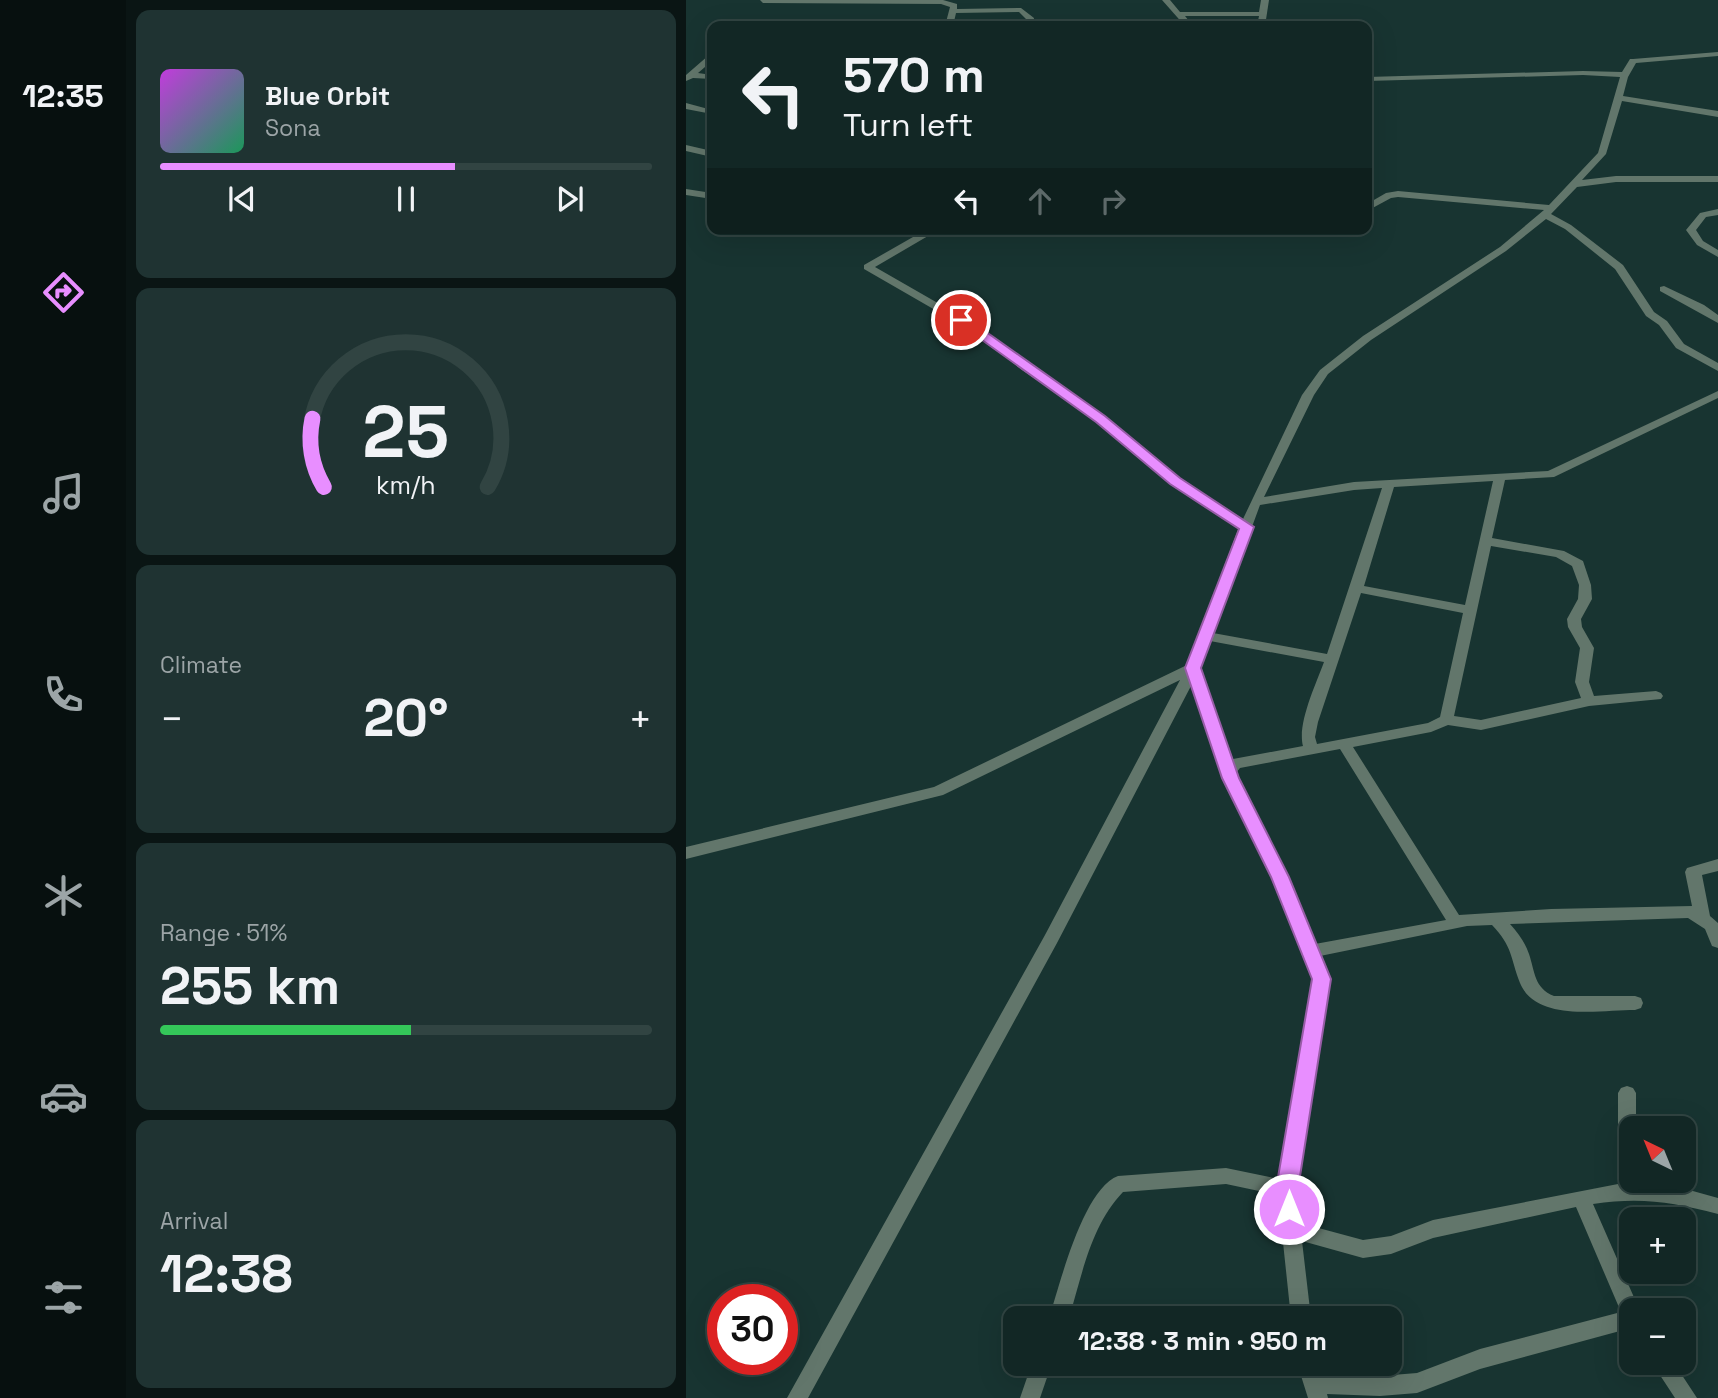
<!DOCTYPE html>
<html lang="en">
<head>
<meta charset="utf-8">
<style>
	body { margin:0; font-family:"Space Grotesk",sans-serif; background:#1f3332; color:#f1f3f6; height:100vh; display:flex; flex-direction:column; font-size:26px; white-space:nowrap }
	* { box-sizing:border-box; margin:0 }
	p { font-size:23px; color:#9ca5a7 }
	.icon { flex:none; width:38px; height:38px; fill:none; stroke:currentColor; stroke-width:2; stroke-linecap:round; stroke-linejoin:round }
	.map { position:relative; flex:1; overflow:hidden }
	.drawer { display:flex; flex-direction:column; gap:10px; padding:10px; background:#0a1514; width:560px }
	.drawer>* { flex:none }
	.hud { position:absolute; left:21px; top:21px; width:665px; height:214px; border-radius:14px; box-shadow:0 7px 28px #0002,0 0 0 2px #314442; background:#122725; color:#f1f3f6; overflow:hidden }
	.needle { width:46px; rotate:317deg }
	.buttons { position:absolute; left:933px; top:1116px; display:grid; gap:14px }
	.buttons a { display:grid; place-items:center; width:77px; height:77px; border-radius:14px; background:#122725; box-shadow:0 7px 28px #0002,0 0 0 2px #314442; font-size:35px }
	.speed { position:absolute; left:21px; top:1284px; display:flex; gap:14px; font-size:35px; font-weight:700; text-align:center }
	.speed>* { display:grid; place-content:center; width:91px; height:91px; border-radius:50%; background:#122725; box-shadow:0 7px 28px #0002,0 0 0 2px #314442; line-height:1 }
	.speed .limit { border:10px solid #d22; background:#fff; color:#111 }
	.pin { position:absolute; display:grid; place-items:center; width:60px; height:60px; color:#fff; margin:-30px; border:4px solid #fff; border-radius:50%; box-shadow:0 2px 7px #0007 }
	.me { position:absolute; width:77px; margin:-38px; rotate:0deg; stroke-linejoin:round; filter:drop-shadow(0 0 5px #0008) }
	.turn { display:flex; align-items:center; gap:24px; height:147px; padding:0 21px; font-size:32px }
	.turn .icon { width:91px; height:91px; stroke-width:2.5 }
	.turn b { display:block; font-size:49px; line-height:60px }
	.lanes { display:flex; align-items:center; height:66px; padding:0 21px; background:#0003; justify-content:center; gap:35px; direction:ltr }
	.lanes .off { opacity:.35 }
	.big { font-size:52px; font-weight:600; line-height:1.1 }
	.drawer .widget { flex:1; display:flex; flex-direction:column; justify-content:center; gap:10px; min-width:0; padding:0 24px; border-radius:14px; background:#1f3332 }
	.drawer .dial { align-items:center; gap:0 }
	.dial svg { height:182px; overflow:visible; fill:none; stroke:#314442; stroke-width:7; stroke-linecap:round; text-anchor:middle }
	.dial text { fill:#f1f3f6; stroke:none }
	.song { display:flex; align-items:center; gap:21px }
	.cover { width:84px; height:84px; border-radius:10px; background:linear-gradient(135deg,hsl(290 70% 55%),hsl(150 70% 35%)) }
	.played { height:7px; border-radius:4px; background:linear-gradient(90deg,#e88eff 60%,#314442 60%) }
	.keys { display:flex; justify-content:space-around; direction:ltr }
	.heat { display:flex; justify-content:space-between; align-items:center; font-size:38px; direction:ltr }
	.charge { height:10px; border-radius:5px; background:linear-gradient(90deg,#34c759 51%,#314442 0) }
	.trip { position:absolute; left:317px; top:1306px; width:399px; height:70px; border-radius:14px; background:#122725; box-shadow:0 7px 28px #0002,0 0 0 2px #314442; font-weight:600; line-height:70px; text-align:center }
	main { display:flex; flex:1; min-height:0 }
	.tabs { display:flex; flex-direction:column; width:126px; justify-content:space-around; align-items:center; background:#07100f; color:#9ca5a7 }
	.tabs .icon { width:49px; height:49px }
	.tabs .on { color:#e88eff }
	.tabs b { font-size:32px; color:#f1f3f6 }
	.map>svg:first-child { display:block }
	.lines { fill:none; stroke-linecap:round; stroke-linejoin:round }
	.minor { fill:#62766b; fill-rule:evenodd }
	.route { fill:#e88eff; stroke:#975ca6; stroke-width:2 }
</style>
</head>
<body>
<main>
<nav class="tabs">
<b>12:35</b>
<svg class="icon on" aria-label="directions" viewBox="0 0 24 24"><path d="M12 3l9 9-9 9-9-9zM9 14v-3h6M13 9l2 2-2 2"/></svg>
<svg class="icon" aria-label="music" viewBox="0 0 24 24"><path d="M9 18V5l10-2v13"/><circle cx="6" cy="18" r="3"/><circle cx="16" cy="16" r="3"/></svg>
<svg class="icon" aria-label="phone" viewBox="0 0 24 24"><path d="M5 4h4l2 5-3 2q2 4 5 5l2-3 5 2v4C11 20 4 13 5 4z"/></svg>
<svg class="icon" aria-label="climate" viewBox="0 0 24 24"><path d="M12 3v18M4 7l16 10M4 17L20 7"/></svg>
<svg class="icon" aria-label="car" viewBox="0 0 24 24"><path d="M5 17H2v-5l4-1 3-4h7l3 4 3 1v5h-3M9 17h6M6 11h13"/><circle cx="7" cy="17" r="2"/><circle cx="17" cy="17" r="2"/></svg>
<svg class="icon" aria-label="filters" viewBox="0 0 24 24"><path d="M4 7h16M4 17h16"/><circle cx="9" cy="7" r="2"/><circle cx="15" cy="17" r="2"/></svg>
</nav>
<section class="drawer">
<div class="widget">
<div class="song"><i class="cover"></i><div><b>Blue Orbit</b><p>Sona</p></div></div>
<div class="played"></div>
<div class="keys"><svg class="icon" aria-label="previous" viewBox="0 0 24 24"><path d="M18 5L8 12l10 7zM5 5v14"/></svg><svg class="icon" aria-label="pause" viewBox="0 0 24 24"><path d="M8 5v14M16 5v14"/></svg><svg class="icon" aria-label="next" viewBox="0 0 24 24"><path d="M6 5l10 7-10 7zM19 5v14"/></svg></div>
</div>
<div class="widget dial"><svg viewBox="0 0 100 80">
<path d="M14 69A42 42 0 1 1 86 69"/>
<path d="M14 69A42 42 0 0 1 9 39" stroke="#e88eff"/>
<text x="50" y="56" font-size="32" font-weight="700">25</text>
<text x="50" y="72" font-size="11">km/h</text>
</svg></div>
<div class="widget"><p>Climate</p>
<div class="heat"><a>−</a><b class="big">20°</b><a>+</a></div>
</div>
<div class="widget"><p>Range · 51%</p><b class="big">255 km</b><div class="charge"></div></div>
<div class="widget"><p>Arrival</p><b class="big">12:38</b></div>
</section>
<div class="map">
<svg width="1032" height="1398" viewBox="0 0 1032 1398">
	<rect width="100%" height="100%" fill="#183431"/>
	<g class="lines">
		<path class="minor" d="M74,0H257L271,4V9L335,8L348,18L347,26H339L340,19L333,12L270,13L267,26H259L264,7L255,4L77,3Z
			M476,0H484L494,12H573L575,0H583L579,26H571L573,16H499L507,26H499Z
			M61,23L124,24L128,26H58Z
			M1032,52V56L950,63L942,77L937,96L1032,111V117L936,101L920,154L896,180L930,176H1032V182H930L891,187L865,214L885,225L937,265L968,312L981,321L998,344L1032,363V371L990,348L973,325L960,316L929,269L879,229L860,219L820,251L685,340L642,374L628,395L578,497L668,482L862,471L1032,391V398L868,477L819,480L806,538L878,551L897,561L905,585L906,599L895,619L896,627L908,648L903,682L908,696L970,691L975,693L977,696L975,699L903,706L795,730L762,725L745,732L667,747L773,915L865,909L1006,906L999,872L1001,868L1032,859V871L1016,875L1024,916L1032,923V948L1026,946L1019,929L1002,918L824,924C832,933 839,942 843,954C849,972 848,988 868,996H949L955,998L957,1003L955,1008L949,1010C914,1010 850,1022 834,983C824,957 827,947 806,925L781,926L634,956L643,979L610,1189L614,1223L677,1240L705,1236L747,1220L932,1184V1093L935,1088L941,1086L947,1088L950,1093V1129H945V1181L996,1188L1032,1198V1214C986,1202 955,1197 907,1204L954,1311H945V1328L794,1369L731,1393L694,1396L641,1394L642,1398H622L611,1363H631L634,1373L694,1376L731,1373L794,1349L935,1312L890,1207L747,1238L705,1254L677,1258L616,1241L625,1318H605L592,1195L540,1184L437,1192C405,1225 396,1275 383,1318H363C374,1284 397,1189 432,1176L540,1168L593,1179L627,979L586,877L535,772L537,769L506,684L371,943L122,1398H101L359,935L494,680L257,795L0,859V847L248,787L501,665L553,527L485,484L411,421L336,370L289,333L178,269V265L234,233L233,229H243L242,236L189,267L297,329L344,366L419,417L493,478L557,519L616,395L634,370L677,336L814,247L858,210L712,197L705,198L681,211V204L700,193L712,191L863,205L912,153L934,77L897,75L681,81V77L897,71L936,72L944,59H947ZM807,481L779,605L678,586L708,487ZM696,488L641,654L527,633L574,505L668,490ZM805,546L870,557L886,566L893,585L892,599L881,619L882,627L894,648L889,682L895,698L795,720L768,716ZM675,593L777,613L754,717L742,723L631,744L629,737L632,722ZM524,641L638,662C630,684 611,724 617,746L547,759L514,668ZM654,749L760,920L629,944L602,877L550,773L554,768Z
			M23,55H26V61L12,73L26,75V79L7,78L0,81V75Z
			M0,103L26,110V114L0,109Z
			M0,145L26,151V157L0,151Z
			M0,189L26,193V199L0,195Z
			M1032,209V215L1020,217L1010,230L1017,241L1032,250V257L1011,245L1000,230L1014,213Z
			M978,286L1018,305L1032,315V323L974,291V287Z
			M346,1363H366L354,1398H334Z
			M966,1363H988L1011,1398H989Z"/>
	</g>
	<path class="route" d="M271,317H279L419,416L494,478L568,527L515,668L553,778L603,877L645,979L612,1189L614,1209L611,1216L603,1219L596,1216L590,1189L626,979L585,877L536,778L499,668L553,529L484,484L410,422L271,322Z"/>
</svg>
<div class="buttons">
<a><svg class="needle" viewBox="-14 -14 28 28"><path d="M0-13l5 13h-10z" fill="#e53935"/><path d="M0 13l5-13h-10z" fill="#9ca5a7"/></svg></a>
<a>+</a>
<a>−</a>
</div>
<div class="speed"><div class="limit">30</div></div>
<div class="pin" style="left:275px;top:320px;background:#d93025"><svg class="icon" aria-label="arrive" viewBox="0 0 24 24"><path d="M6 21V4h12l-3 4 3 4H6"/></svg></div>
<svg class="me" style="left:603px;top:1209px" viewBox="-20 -20 40 40"><circle r="17" fill="#e88eff" stroke="#fff" stroke-width="3"/><path d="M0-11L8 9 0 5-8 9z" fill="#fff"/></svg>
<div class="trip">12:38 · 3 min · 950 m</div>
<div class="hud">
<div class="turn"><svg class="icon" aria-label="left" viewBox="0 0 24 24"><path d="M17 20v-9H6M10 6l-5 5 5 5"/></svg><div><b>570 m</b>Turn left</div></div>
<div class="lanes"><svg class="icon" aria-label="left" viewBox="0 0 24 24"><path d="M17 20v-9H6M10 6l-5 5 5 5"/></svg><svg class="icon off" aria-label="ahead" viewBox="0 0 24 24"><path d="M12 20V5M6 11l6-6 6 6"/></svg><svg class="icon off" aria-label="right" viewBox="0 0 24 24"><path d="M7 20v-9h11M14 6l5 5-5 5"/></svg></div>
</div>
</div>
</main>
</body>
</html>
